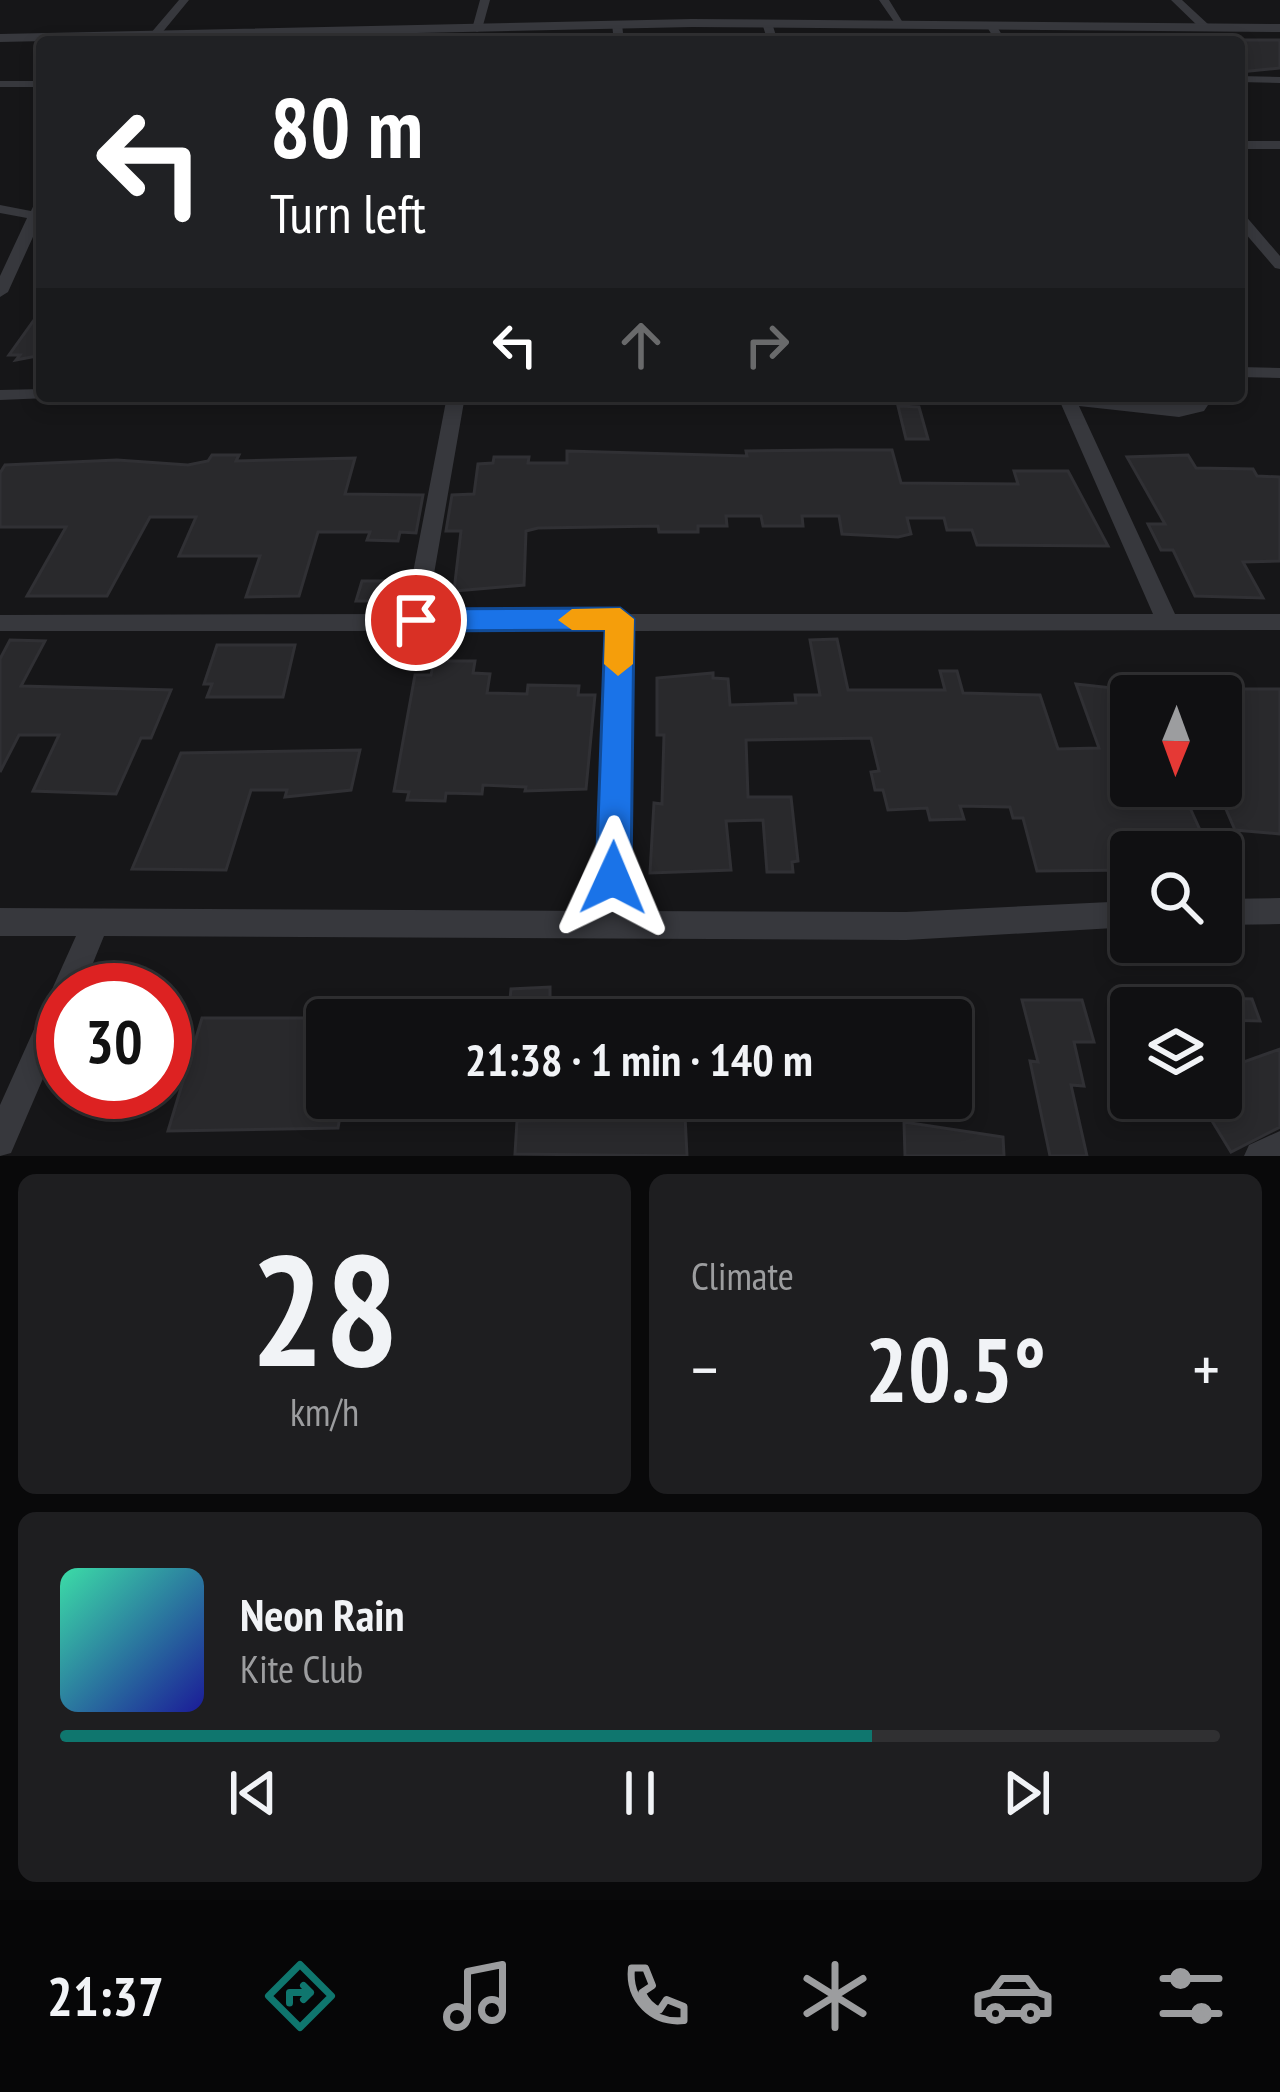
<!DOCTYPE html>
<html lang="en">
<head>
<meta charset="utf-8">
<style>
	body { margin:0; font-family:"PT Sans Narrow",sans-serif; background:#1e1e20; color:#f1f3f6; height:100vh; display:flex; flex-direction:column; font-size:45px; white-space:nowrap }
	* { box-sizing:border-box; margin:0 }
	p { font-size:39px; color:#9c9d9f }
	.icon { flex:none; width:66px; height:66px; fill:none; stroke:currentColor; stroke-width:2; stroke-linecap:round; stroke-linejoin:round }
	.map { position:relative; height:1156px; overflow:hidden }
	.panel { display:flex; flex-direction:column; gap:18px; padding:18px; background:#09090a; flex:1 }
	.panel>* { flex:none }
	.top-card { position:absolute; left:36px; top:36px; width:1209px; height:366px; border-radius:12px; box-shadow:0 6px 18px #0003,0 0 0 3px #303032; background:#202124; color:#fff; overflow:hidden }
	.needle { width:78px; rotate:181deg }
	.buttons { position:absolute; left:1110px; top:675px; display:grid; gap:24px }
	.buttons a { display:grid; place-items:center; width:132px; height:132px; border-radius:12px; background:#101012; box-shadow:0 6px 18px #0003,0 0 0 3px #303032; font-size:60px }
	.speed { position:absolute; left:36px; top:963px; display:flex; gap:24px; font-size:60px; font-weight:700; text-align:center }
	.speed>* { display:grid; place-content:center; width:156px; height:156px; border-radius:50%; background:#101012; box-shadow:0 6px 18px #0003,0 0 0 3px #303032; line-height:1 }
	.speed .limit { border:18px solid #d22; background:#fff; color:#111 }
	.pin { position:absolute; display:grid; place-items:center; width:102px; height:102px; color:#fff; margin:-51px; border:6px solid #fff; border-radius:50%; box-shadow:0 3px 12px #0007 }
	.me { position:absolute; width:132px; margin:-66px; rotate:1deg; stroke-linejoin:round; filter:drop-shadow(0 0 9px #0008) }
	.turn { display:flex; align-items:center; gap:42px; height:252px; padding:0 36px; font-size:54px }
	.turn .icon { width:156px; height:156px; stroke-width:2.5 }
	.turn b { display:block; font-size:84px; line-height:102px }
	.lanes { display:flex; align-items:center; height:114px; padding:0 36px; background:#0003; justify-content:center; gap:60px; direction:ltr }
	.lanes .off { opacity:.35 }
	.big { font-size:90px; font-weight:700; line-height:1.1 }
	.panel .card { flex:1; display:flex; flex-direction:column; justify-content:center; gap:18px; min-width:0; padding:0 42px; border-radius:18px; background:#1e1e20 }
	.panel .dial { align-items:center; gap:0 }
	.dial b { font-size:156px; line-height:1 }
	.song { display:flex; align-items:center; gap:36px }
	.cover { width:144px; height:144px; border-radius:18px; background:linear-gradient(135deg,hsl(160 70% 55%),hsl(240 70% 35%)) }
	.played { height:12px; border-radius:6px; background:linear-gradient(90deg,#0f766e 70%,#303032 70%) }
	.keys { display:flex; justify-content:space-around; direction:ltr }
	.heat { display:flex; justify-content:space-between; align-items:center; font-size:66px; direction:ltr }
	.panel .tiles { flex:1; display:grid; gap:18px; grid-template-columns:1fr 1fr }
	.card:last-child { grid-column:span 2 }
	.trip { position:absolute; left:306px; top:999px; width:666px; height:120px; border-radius:12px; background:#101012; box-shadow:0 6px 18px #0003,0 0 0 3px #303032; font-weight:700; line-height:120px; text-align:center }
	.dock { display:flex; height:192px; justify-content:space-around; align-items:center; background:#060607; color:#9c9d9f }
	.dock .icon { width:84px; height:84px }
	.dock .current { color:#0f766e }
	.dock b { font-size:54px; color:#f1f3f6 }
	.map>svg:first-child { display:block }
	.building { fill:#29292c; stroke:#303034; stroke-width:3 }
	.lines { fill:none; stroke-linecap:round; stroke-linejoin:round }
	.minor { fill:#37383d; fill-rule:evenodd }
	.tertiary { fill:#37383d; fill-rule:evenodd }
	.route { fill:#1a73e8; stroke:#114b97; stroke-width:3 }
	.slow { fill:#f59e0b }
</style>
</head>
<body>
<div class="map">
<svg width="1280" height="1156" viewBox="0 0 1280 1156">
	<rect width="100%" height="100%" fill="#161618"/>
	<path class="building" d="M1239,40H1280V68L1239,72Z
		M42,309V355L16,360L20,355H9Z
		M898,406L919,407L928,439H906Z
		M835,450H892L901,483L1018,484L1014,471H1068L1108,546L977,545L972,530H947L944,518H907L911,534L898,537L842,534L839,516H802L803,526H763L761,516H726L727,526H698V532H659L658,526L538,528L526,531L524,585L454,591L461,531H446L452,495L474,494L478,464L493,463L494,457H529L528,463H567V451L747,456L746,451Z
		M212,455H239L236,461L355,458L345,494L423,495L416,533L400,532L398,541L367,540L370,532H318L299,596L246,597L260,556H179L196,517H150L107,596H27L66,527H0V473L5,465L117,460L188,465L208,461Z
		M1188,455L1196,468L1253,469L1257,476L1280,477V561L1243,562L1263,598L1195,596L1173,550H1161L1148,524H1165L1127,457Z
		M362,581H396L391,601H356Z
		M837,639L848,690H945L940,671H957L963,693L1040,695L1058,749L1099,748L1076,684L1131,690V786H1180L1210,852H1131V870L1037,871L1023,818H1013L1010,807L960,806L964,819L930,820L927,808L888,810L883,790H875L871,772L879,771L871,738L746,740L748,797H791L798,861L792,862L793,872H767L763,820L726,821L731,870L650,873L654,803L662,804L664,735H657V678L713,673V678L728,679L730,705L796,703L795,695H820L810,640Z
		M10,640L45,641L21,686L171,690L151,738H141L116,794L33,791L59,735H19L0,772V659Z
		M217,645H295L283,697H207L212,684H204Z
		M434,661H475L473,673L490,674L487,693L527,694L528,685L579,686L578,695H595L586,789L525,791L526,787L483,785L482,794L446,793L445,801L407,800L409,792L394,791L415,675H431Z
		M1221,689H1280V834L1235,830L1216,786H1221Z
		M360,750L351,790L285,797L287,790H251L226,870L132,869L181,753Z
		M550,987V1020H508L511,989Z
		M1221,998L1252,999L1260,1021L1221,1020Z
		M1022,1000H1082L1094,1042H1074L1084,1086L1071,1085L1087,1156H1050L1030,1061L1038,1062Z
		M202,1018H327V1098H343L338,1128L168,1131Z
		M1280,1049V1127L1231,1152L1198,1098H1221V1070Z
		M597,1098H635L636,1117L685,1116L687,1156L515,1154L517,1121L597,1120Z
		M904,1122L1003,1137L1004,1156H905Z"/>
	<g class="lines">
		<path class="minor" d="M179,0H189L161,34L170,42H159L150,34Z
			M480,0H490L482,29L477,32L472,29Z
			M879,0H889L905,26H897Z
			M1171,0H1182L1209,25V29H1201Z
			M767,20L772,23L778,42H768L762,23Z
			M617,21L622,24L624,42H614L612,24Z
			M991,22L995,23L1006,42H996L986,25Z
			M1239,76L1280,77V83L1239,82Z
			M0,81H42V87H0Z
			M1239,141H1280V149H1239Z
			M42,197V217L8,292L0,297V276L27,218L0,213V205L31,211L37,198Z
			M1239,213L1244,214L1280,256V269L1275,268L1239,226Z
			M1239,367L1280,368V378L1239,377Z
			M42,389V396L48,398L0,400V390Z
			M447,396H465L427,614H611L619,611L627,614H1153L1061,404L1034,401L1025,396H1087L1179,405L1192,403L1196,396H1214L1204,411L1179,417L1079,406L1175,614H1280V630L630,631L626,911L906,912L1131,901V927L906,940L104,936L82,990H63V1032L11,1153L0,1156V1105L76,936H0V908L598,911L608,631H0V615L405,614Z
			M1280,898V924L1221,925V899Z
			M1280,1131V1156H1244L1249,1145Z"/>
		<path class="tertiary" d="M692,19L1280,24V32L692,27L0,42V34Z"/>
	</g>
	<path class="route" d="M620,608L634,619L631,878L626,890L613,894L601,890L596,878L605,630L416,631L401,620L416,609Z"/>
	<path class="slow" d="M620,608L634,619L633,664L618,676L604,664L605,630H572L558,620L572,609Z"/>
</svg>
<div class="buttons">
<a><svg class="needle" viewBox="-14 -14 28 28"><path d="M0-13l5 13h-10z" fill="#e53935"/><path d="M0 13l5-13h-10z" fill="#9c9d9f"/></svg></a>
<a><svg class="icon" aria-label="search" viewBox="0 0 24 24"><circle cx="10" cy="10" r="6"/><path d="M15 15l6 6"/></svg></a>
<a><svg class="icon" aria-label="layers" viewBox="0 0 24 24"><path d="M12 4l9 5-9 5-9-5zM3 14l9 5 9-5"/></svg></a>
</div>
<div class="speed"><div class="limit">30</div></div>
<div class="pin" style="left:416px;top:620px;background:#d93025"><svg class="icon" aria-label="arrive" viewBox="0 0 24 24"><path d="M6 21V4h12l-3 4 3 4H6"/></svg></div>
<svg class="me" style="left:613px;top:878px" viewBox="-20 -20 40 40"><path d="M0-17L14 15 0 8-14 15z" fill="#1a73e8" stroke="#fff" stroke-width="4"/></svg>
<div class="trip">21:38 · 1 min · 140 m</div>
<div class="top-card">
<div class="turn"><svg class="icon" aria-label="left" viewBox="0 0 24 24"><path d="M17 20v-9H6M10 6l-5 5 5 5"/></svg><div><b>80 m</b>Turn left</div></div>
<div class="lanes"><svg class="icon" aria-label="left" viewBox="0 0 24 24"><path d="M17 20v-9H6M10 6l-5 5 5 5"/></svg><svg class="icon off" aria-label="ahead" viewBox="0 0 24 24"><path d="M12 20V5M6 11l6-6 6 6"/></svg><svg class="icon off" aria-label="right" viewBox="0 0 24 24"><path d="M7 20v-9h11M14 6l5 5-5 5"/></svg></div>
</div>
</div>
<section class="panel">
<div class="tiles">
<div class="card dial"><b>28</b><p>km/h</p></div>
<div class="card"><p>Climate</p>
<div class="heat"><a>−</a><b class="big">20.5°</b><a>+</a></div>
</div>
<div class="card">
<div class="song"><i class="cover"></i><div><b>Neon Rain</b><p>Kite Club</p></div></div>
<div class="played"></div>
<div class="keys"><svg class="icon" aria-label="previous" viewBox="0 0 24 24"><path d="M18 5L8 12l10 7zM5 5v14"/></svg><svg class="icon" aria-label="pause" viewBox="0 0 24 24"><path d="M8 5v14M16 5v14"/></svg><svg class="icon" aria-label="next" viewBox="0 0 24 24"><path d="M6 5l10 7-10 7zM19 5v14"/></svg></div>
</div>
</div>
</section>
<nav class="dock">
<b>21:37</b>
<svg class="icon current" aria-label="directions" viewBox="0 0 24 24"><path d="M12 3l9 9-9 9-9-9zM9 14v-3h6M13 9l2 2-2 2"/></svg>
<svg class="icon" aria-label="music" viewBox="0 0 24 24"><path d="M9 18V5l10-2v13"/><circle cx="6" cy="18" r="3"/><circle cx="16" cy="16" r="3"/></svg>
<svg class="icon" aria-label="phone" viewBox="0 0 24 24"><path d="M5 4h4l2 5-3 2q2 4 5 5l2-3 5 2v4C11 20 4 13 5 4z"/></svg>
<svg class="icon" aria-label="climate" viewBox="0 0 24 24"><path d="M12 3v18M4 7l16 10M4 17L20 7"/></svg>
<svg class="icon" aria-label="car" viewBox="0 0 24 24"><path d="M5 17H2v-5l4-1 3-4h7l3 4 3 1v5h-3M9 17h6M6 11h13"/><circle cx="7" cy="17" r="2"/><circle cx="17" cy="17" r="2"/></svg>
<svg class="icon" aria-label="filters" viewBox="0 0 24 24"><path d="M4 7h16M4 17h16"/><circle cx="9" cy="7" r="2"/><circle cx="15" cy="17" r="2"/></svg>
</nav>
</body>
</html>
